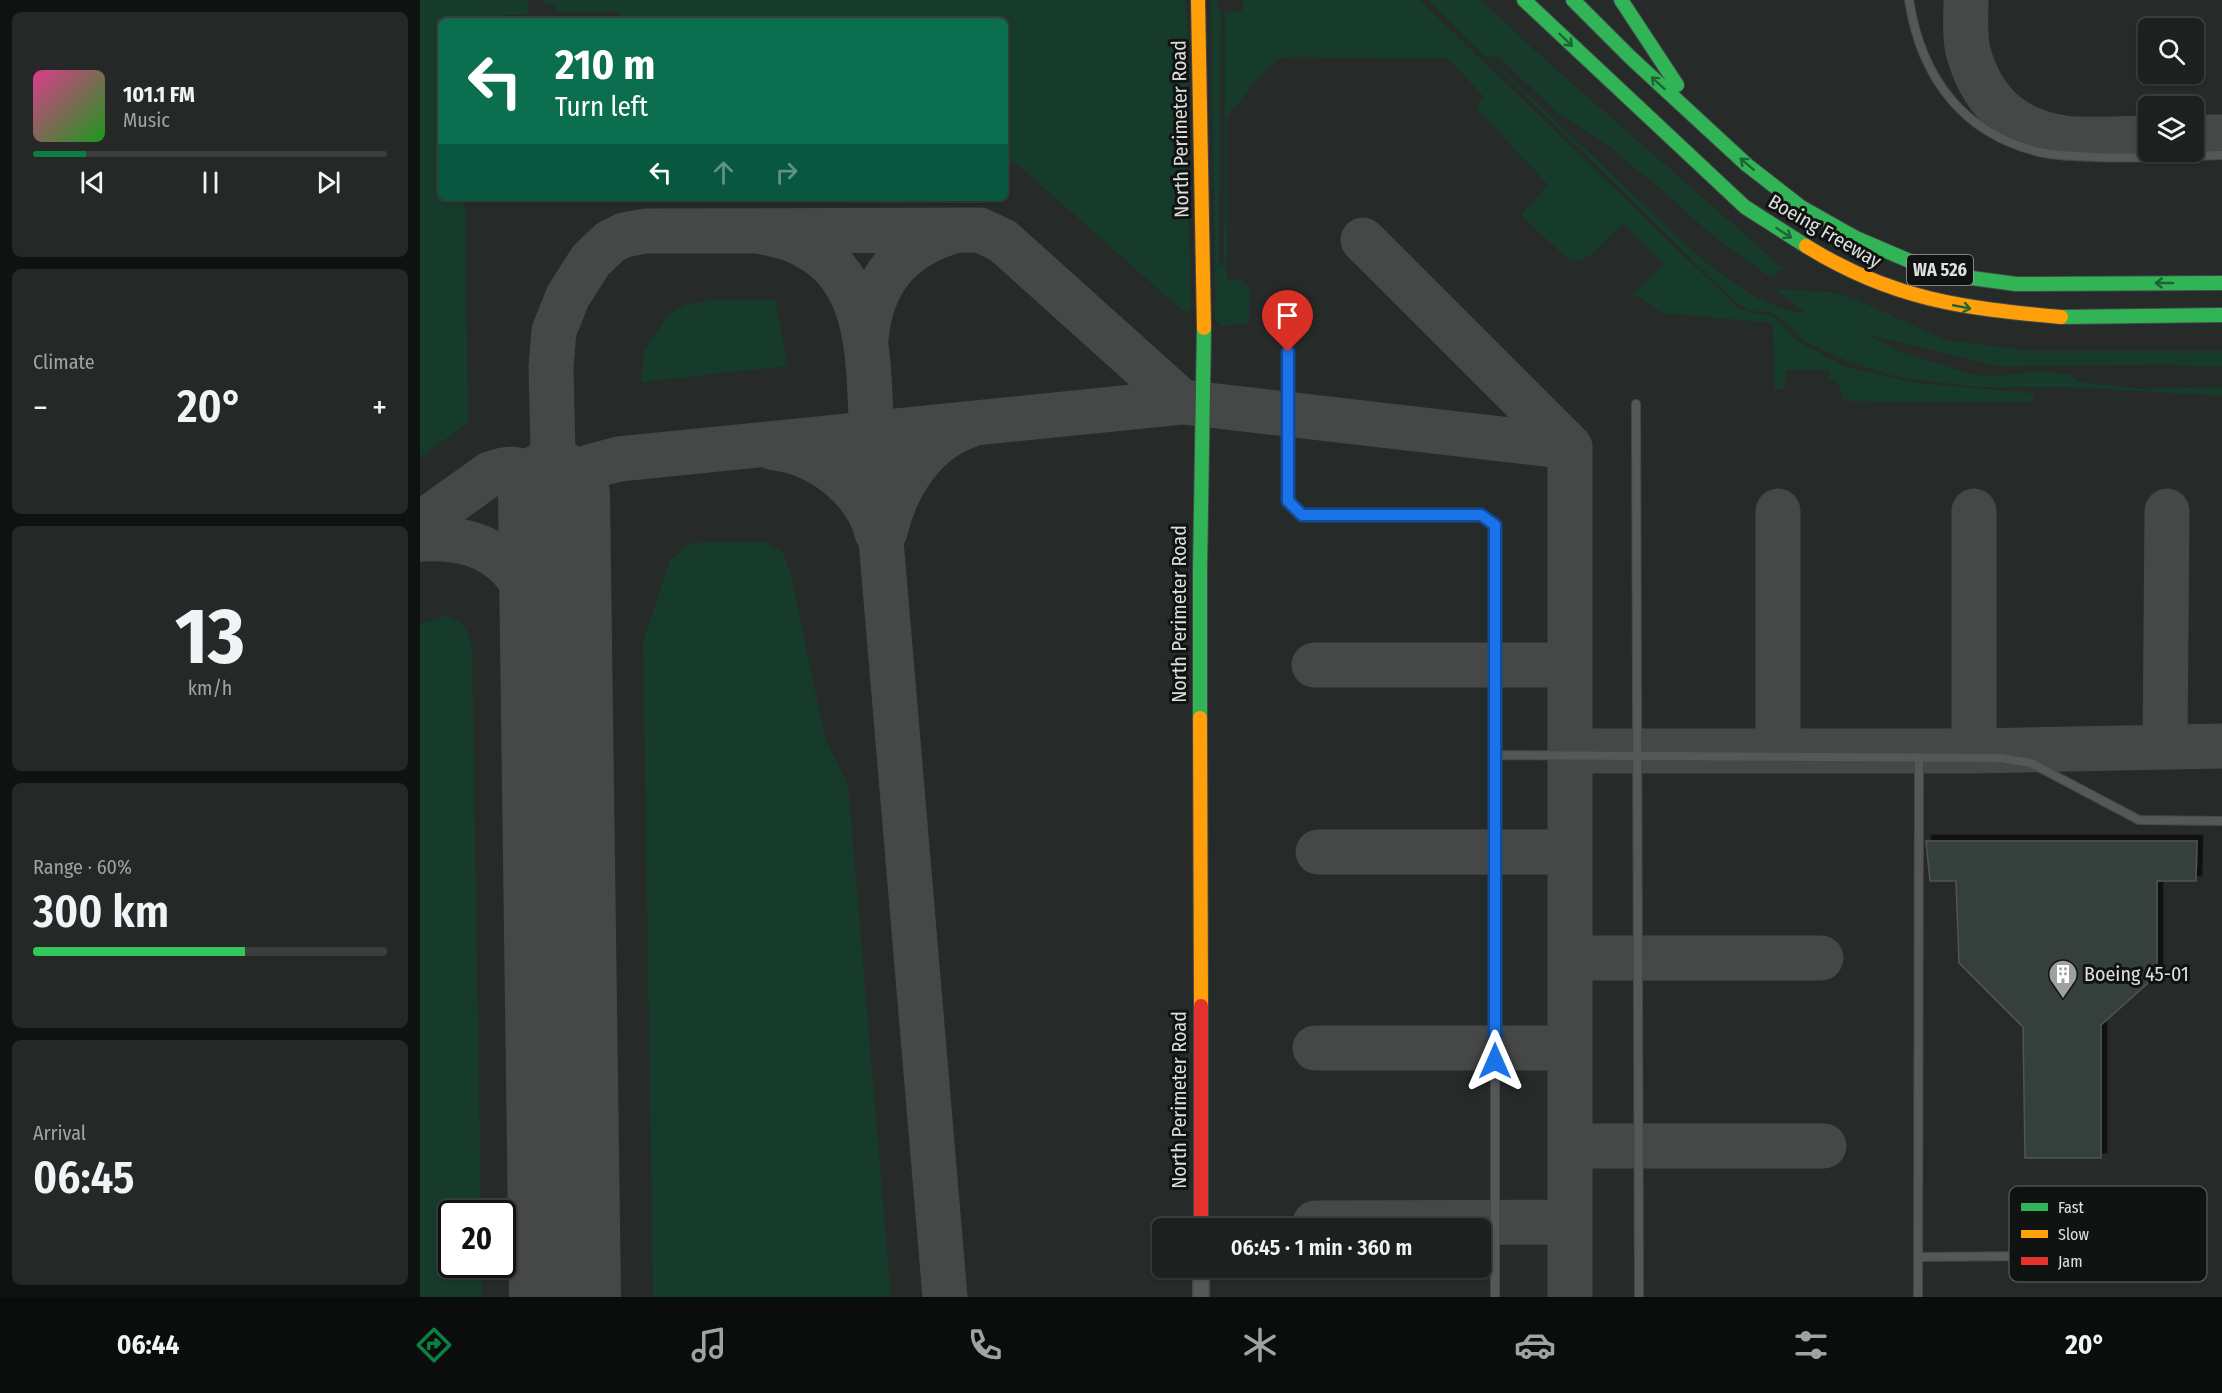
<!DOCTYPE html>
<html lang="en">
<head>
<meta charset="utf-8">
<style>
	body { margin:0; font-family:"Fira Sans Condensed",sans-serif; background:#252827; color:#f1f3f6; height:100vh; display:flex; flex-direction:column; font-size:22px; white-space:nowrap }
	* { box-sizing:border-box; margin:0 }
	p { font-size:20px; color:#a0a3a4 }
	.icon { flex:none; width:33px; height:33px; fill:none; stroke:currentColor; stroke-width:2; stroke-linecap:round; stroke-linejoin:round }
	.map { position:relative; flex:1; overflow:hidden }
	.sheet { display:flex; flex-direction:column; gap:12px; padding:12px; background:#0f1210; width:420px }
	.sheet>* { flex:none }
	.banner { position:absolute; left:18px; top:18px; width:570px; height:183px; border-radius:9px; box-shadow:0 2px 4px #0004,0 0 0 2px #3a3e3c; background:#0b6e4f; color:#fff; overflow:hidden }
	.fabs { position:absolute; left:1718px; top:18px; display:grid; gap:12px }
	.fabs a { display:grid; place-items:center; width:66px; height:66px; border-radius:9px; background:#1c201e; box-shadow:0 2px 4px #0004,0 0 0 2px #3a3e3c; font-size:30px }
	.speed { position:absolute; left:18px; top:1200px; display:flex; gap:12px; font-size:30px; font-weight:700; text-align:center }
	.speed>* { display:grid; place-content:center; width:78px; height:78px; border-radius:50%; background:#1c201e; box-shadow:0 2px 4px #0004,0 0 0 2px #3a3e3c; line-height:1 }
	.speed .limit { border:3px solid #111; border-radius:9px; background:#fff; color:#111 }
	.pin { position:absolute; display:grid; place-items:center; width:51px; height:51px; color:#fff; margin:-62px -26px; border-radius:50% 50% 50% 0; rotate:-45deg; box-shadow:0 0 6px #0007 }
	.pin .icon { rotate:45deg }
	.me { position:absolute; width:66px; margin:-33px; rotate:0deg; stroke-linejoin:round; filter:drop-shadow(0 0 4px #0008) }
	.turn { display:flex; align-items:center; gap:21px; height:126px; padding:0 18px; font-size:27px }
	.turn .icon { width:78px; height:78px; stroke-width:2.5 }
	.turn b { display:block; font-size:42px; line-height:51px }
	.lanes { display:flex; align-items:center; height:57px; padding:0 18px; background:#0003; justify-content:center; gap:30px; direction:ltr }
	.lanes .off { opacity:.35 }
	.big { font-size:45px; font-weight:600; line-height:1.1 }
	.sheet .tile { flex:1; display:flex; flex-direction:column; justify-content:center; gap:9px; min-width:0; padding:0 21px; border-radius:9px; background:#252827 }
	.sheet .dial { align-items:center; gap:0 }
	.dial b { font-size:78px; line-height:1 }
	.song { display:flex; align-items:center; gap:18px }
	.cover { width:72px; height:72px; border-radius:9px; background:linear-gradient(135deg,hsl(330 70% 55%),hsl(120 70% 35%)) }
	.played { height:6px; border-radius:3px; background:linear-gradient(90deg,#0b8043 15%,#3a3e3c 15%) }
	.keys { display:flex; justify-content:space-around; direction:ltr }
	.heat { display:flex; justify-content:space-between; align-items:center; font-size:33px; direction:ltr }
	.charge { height:9px; border-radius:4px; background:linear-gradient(90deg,#34c759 60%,#3a3e3c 0) }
	.trip { position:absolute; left:732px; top:1218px; width:339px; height:60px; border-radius:9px; background:#1c201e; box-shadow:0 2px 4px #0004,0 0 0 2px #3a3e3c; font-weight:600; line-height:60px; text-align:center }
	.tab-bar { display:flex; height:96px; justify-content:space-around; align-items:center; background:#0b0d0c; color:#a0a3a4 }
	.tab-bar .icon { width:42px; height:42px }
	.tab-bar .selected { color:#0b8043 }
	.tab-bar b { font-size:27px; color:#f1f3f6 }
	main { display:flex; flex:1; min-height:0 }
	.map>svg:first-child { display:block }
	.green { fill:#163b2b }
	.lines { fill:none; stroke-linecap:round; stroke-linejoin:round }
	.taxiway { stroke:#454846; stroke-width:45 }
	.runway { stroke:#454846; stroke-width:112 }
	.building { fill:#35403c; stroke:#505452; stroke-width:1.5; filter:url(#shadow) }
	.lane-casing { stroke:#454846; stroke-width:10 }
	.street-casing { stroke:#454846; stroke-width:18 }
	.fast-casing { stroke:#454846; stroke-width:16 }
	.slow-casing { stroke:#454846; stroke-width:16 }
	.jam-casing { stroke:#454846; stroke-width:16 }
	.lane { stroke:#565857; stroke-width:8 }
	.street { stroke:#565857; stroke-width:15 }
	.fast { stroke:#30b455; stroke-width:14 }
	.slow { stroke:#ff9f0a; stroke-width:14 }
	.jam { stroke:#e5322d; stroke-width:14 }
	.oneway { stroke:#206433 }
	.route-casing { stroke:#114b97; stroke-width:15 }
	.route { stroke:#1a73e8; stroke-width:10 }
	.labels { text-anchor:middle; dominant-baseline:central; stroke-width:6; stroke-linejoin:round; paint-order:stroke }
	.shield { fill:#101311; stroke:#a0a3a0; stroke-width:1.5 }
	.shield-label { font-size:18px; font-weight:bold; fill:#dde1de }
	.street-label { font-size:20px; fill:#dde1de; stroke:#101311 }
	.poi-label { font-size:20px; fill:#dde1de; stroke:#101311; text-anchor:start }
	.key { fill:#101311; stroke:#4e514e; stroke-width:1.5 }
	.key-label { font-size:16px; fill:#dde1de }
</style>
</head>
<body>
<main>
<section class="sheet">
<div class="tile">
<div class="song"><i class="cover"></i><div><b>101.1 FM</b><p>Music</p></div></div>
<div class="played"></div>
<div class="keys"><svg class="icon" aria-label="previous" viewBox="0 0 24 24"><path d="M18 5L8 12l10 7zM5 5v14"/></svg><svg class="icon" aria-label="pause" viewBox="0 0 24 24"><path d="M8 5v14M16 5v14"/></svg><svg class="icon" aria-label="next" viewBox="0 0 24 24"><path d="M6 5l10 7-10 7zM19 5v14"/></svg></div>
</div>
<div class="tile"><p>Climate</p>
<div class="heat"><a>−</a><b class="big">20°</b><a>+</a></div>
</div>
<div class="tile dial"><b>13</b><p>km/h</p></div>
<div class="tile"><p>Range · 60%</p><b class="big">300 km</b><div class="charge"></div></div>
<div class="tile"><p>Arrival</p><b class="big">06:45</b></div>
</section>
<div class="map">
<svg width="1802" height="1297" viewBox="0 0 1802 1297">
	<defs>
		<filter id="shadow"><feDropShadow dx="5.5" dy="-5.5" stdDeviation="0" flood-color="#0009"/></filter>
	</defs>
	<rect width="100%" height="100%" fill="#262a28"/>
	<path class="green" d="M0,0H108L109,14L56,17L55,21H21V198H45L48,423L0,457Z
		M123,0H766L768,35L767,114L771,310L766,312L756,305L596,163L585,162V21H200L199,12H136L134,5L123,4Z
		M791,0H797V9H801L799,265L807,266V280H823V285L830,286L829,320L826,324L801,326L795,320Z
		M823,0H1000L1318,308L1333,313L1349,315L1358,320L1377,341L1426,367L1496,383L1613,393V402L1424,401L1417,381L1409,380V370H1365V389H1354L1353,323L1243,313C1236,310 1233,307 1227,302C1222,298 1218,299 1214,294L1243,264L1203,224L1171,255L1158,261L1152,260L1140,252L1104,218L1102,214L1103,212L1128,185L1056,107L1064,97L1027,58L870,57L859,59L834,83L807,117V262L804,264L805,12L822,11Z
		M1008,0H1061L1122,57L1364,269L1350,277L1292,235L1243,191L1185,143L1140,115L1079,57H1068L1276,254C1306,279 1346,310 1386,313L1355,289L1412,292L1439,301L1525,340L1610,351H1802V367L1750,365L1578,366L1449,335L1483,353L1555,375L1579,376L1616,371L1649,374L1660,382L1722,389L1802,387V396L1648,387H1559L1482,378L1432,363L1382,340L1364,321L1349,312L1330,311L1314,301Z
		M292,300H355L368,366L221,382L224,350L250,313L266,305Z
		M345,542L362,552L370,570L405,738L428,785L471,1297H233L223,642L250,560L271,543Z
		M25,616C44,620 48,630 52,647L61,1213L32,1214V1264L61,1265L62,1297H0V624Z"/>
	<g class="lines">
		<path class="taxiway" d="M1546,0C1546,18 1544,38 1549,55C1564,104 1594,131 1645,138C1672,141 1701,138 1728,138
			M1773,137H1802
			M339,231C350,234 361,235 371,239C455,271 447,360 452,434L525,1297
			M943,240L1150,447
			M446,339C451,283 479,247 534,231
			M354,448C399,453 446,488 457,533
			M134,496L150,478L172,466L199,459L762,402L1150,447V1297
			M134,496L131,367L134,331L148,296L171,260L190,242L204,235L225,231L560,230L583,241L762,402
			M1358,511V751
			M1554,511V751
			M0,524L70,474C90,466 97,469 116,475L123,488L134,496
			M465,532C475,488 503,441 548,426
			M0,539C87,534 107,582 136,653
			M894,665H1150
			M1745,746L1747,511
			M1150,751H1554L1802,746
			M898,852H1150
			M1150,958H1401
			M895,1048H1148
			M1150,1146H1404
			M895,1223L1150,1222"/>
		<path class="runway" d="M134,496L145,1297"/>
	</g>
	<path class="building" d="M1506,841H1777L1776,881H1737V975L1681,1025V1158H1605L1603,1027L1539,963L1536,881H1510Z"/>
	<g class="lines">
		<g class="lane-casing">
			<path id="lane" d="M1489,0C1501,78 1544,136 1624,153C1640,156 1658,156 1674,157C1717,159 1759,156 1802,155
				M868,352V501L882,515H1061L1075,525V1297
				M1216,404L1219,1297
				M1075,755L1581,758L1611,763L1719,820L1802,821
				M1498,1257L1756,1255
				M1498,1297L1499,757"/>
		</g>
		<g class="street-casing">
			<path id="street" d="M781,1268V1297"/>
		</g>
		<g class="fast-casing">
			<path id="fast" d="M1104,0L1325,207L1386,246
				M1153,0L1210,57L1327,165L1381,207L1436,238L1492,262L1544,277L1596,284L1802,283
				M1201,0L1257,85
				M1641,317L1802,315
				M780,718V570L784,328"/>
		</g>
		<g class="slow-casing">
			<path id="slow" d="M778,0L784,328
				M1386,246C1473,300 1543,308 1641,317
				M780,718L781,1006"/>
		</g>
		<g class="jam-casing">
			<path id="jam" d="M781,1006V1228"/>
		</g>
		<use href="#lane" class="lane"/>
		<use href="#street" class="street"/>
		<use href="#fast" class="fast"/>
		<use href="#slow" class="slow"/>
		<use href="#jam" class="jam"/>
	</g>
	<defs><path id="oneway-shaft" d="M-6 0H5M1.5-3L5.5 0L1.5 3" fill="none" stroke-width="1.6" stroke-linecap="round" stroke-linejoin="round" transform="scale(1.5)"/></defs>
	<g class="oneway">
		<use href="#oneway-shaft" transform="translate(1146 40) rotate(44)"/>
		<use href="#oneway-shaft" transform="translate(1238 83) rotate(-138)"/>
		<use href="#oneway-shaft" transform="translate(1327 164) rotate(-139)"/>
		<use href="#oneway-shaft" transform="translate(1364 233) rotate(33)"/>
		<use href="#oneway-shaft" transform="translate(1744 283) rotate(180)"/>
		<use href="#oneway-shaft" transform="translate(1542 307) rotate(11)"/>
	</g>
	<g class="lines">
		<g class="route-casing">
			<path id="route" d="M868,352V501L882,515H1061L1075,525V1061"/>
		</g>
		<use href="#route" class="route"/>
	</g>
	<defs>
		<g id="building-pin" transform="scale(1.5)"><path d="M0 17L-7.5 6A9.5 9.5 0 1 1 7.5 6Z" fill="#9da19e" stroke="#101311"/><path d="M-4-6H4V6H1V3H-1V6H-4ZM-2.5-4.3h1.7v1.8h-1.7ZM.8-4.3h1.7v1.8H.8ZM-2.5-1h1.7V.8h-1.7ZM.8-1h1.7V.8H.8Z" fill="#fff"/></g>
	</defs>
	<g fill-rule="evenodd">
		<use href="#building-pin" x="1643" y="974"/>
	</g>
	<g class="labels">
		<rect class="shield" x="1487" y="255" width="66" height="30" rx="4.5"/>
		<g class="shield-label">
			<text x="1520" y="270">WA 526</text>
		</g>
		<g class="street-label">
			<text transform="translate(760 129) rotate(-91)">North Perimeter Road</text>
			<text transform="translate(1405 231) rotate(30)">Boeing Freeway</text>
			<text transform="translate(759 614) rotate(-90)">North Perimeter Road</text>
			<text transform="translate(759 1100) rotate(-90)">North Perimeter Road</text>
		</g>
		<g class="poi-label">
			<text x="1664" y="974">Boeing 45-01</text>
		</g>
	</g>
	<rect x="1589" y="1186" width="198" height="96" rx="9" class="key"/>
	<rect x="1601" y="1203" width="27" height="8" fill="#30b455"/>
	<rect x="1601" y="1230" width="27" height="8" fill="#ff9f0a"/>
	<rect x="1601" y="1257" width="27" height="8" fill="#e5322d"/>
	<g class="key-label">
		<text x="1638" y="1213">Fast</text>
		<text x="1638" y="1240">Slow</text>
		<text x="1638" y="1267">Jam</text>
	</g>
</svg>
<div class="fabs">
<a><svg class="icon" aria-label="search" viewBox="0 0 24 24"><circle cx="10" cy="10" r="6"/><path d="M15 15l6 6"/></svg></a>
<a><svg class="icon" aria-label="layers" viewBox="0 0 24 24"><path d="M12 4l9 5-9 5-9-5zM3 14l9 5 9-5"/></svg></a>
</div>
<div class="speed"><div class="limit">20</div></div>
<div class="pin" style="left:868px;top:352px;background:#d93025"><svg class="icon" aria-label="arrive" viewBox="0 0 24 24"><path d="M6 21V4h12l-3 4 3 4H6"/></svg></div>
<svg class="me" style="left:1075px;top:1061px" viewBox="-20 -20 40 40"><path d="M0-17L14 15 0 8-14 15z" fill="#1a73e8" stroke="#fff" stroke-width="4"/></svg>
<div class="trip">06:45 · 1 min · 360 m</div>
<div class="banner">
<div class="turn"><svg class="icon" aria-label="left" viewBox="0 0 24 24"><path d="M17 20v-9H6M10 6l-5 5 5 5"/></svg><div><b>210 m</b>Turn left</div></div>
<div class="lanes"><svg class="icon" aria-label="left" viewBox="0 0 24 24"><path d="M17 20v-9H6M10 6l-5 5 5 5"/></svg><svg class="icon off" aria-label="ahead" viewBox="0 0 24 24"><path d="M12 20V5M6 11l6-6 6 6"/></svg><svg class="icon off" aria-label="right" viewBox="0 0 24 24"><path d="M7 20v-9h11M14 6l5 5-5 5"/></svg></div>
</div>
</div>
</main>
<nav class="tab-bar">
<b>06:44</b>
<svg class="icon selected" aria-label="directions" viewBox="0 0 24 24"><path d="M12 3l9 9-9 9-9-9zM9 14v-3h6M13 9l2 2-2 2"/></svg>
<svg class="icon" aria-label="music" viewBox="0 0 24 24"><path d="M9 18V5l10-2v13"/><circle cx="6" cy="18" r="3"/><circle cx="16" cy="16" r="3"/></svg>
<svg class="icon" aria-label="phone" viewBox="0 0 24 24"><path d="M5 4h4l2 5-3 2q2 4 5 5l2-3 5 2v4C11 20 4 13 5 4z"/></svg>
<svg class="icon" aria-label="climate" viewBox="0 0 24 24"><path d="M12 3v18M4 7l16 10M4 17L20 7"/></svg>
<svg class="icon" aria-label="car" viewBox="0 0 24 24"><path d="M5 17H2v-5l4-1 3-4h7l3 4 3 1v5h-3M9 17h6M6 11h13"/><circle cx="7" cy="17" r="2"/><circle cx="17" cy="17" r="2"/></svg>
<svg class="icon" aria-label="filters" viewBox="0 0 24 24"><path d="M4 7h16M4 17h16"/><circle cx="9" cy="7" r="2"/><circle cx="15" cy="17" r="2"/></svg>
<b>20°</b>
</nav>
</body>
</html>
